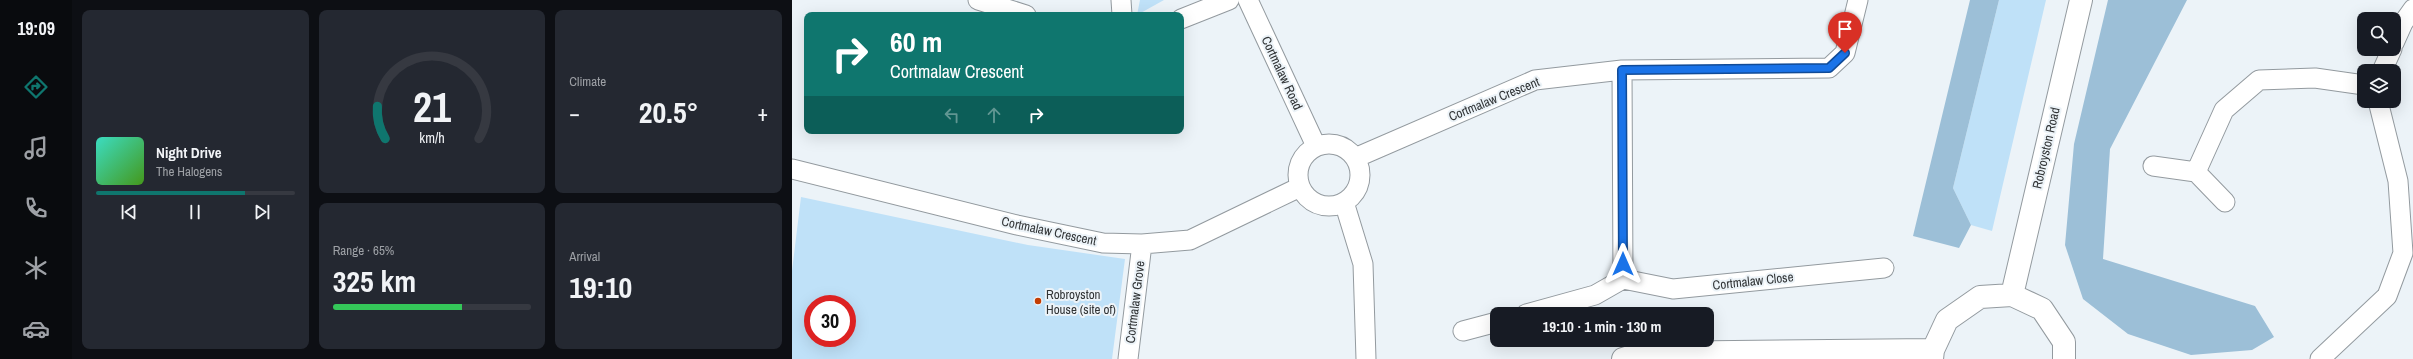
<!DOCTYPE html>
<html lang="en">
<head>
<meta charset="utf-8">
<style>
	body { margin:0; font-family:"Archivo Narrow",sans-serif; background:#242831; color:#f1f3f6; height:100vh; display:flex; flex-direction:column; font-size:15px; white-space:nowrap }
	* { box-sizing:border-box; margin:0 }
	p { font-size:13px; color:#9ea1a6 }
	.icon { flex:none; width:22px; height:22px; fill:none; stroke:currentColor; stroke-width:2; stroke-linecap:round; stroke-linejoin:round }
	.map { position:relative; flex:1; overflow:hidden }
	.details { display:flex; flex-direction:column; gap:10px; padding:10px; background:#0d0f14; width:720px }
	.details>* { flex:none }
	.guide { position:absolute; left:12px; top:12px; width:380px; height:122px; border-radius:8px; box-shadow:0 4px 16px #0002; background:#0f766e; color:#fff; overflow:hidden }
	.controls { position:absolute; left:1565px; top:12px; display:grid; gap:8px }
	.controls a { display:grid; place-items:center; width:44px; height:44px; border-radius:8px; background:#171b24; box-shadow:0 4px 16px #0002; font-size:20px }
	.speed { position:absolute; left:12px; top:295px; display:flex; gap:8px; font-size:20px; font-weight:700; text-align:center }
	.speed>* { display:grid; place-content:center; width:52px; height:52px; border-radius:50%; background:#171b24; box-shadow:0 4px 16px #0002; line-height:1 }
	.speed .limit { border:6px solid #d22; background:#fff; color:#111 }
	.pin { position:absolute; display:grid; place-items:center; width:34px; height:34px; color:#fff; margin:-41px -17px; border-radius:50% 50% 50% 0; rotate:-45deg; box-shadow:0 0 4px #0007 }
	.pin .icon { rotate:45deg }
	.me { position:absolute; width:44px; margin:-22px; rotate:0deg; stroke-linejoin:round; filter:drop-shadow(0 0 3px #0008) }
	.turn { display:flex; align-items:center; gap:14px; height:84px; padding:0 20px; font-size:18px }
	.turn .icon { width:52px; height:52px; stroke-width:2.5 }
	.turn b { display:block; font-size:28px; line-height:34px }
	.lanes { display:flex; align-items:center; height:38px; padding:0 20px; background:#0003; justify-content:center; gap:20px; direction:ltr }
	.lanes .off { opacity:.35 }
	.big { font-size:30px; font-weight:700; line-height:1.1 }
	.details .tile { flex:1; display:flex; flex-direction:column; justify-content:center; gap:6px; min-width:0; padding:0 14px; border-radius:8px; background:#242831 }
	.details .dial { align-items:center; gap:0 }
	.dial svg { height:104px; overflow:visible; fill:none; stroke:#363941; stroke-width:7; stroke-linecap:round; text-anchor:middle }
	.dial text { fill:#f1f3f6; stroke:none }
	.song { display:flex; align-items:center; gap:12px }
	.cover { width:48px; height:48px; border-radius:6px; background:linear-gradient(135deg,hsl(170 70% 55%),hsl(100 70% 35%)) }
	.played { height:4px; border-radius:2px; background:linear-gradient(90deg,#0f766e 75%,#363941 75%) }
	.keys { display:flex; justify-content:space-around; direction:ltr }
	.heat { display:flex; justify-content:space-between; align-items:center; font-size:22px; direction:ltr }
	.charge { height:6px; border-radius:3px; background:linear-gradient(90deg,#34c759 65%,#363941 0) }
	.details .tiles { flex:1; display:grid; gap:10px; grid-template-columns:repeat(3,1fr) }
	.tile:first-child { grid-row:span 2 }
	.trip { position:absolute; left:698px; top:307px; width:224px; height:40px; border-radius:8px; background:#171b24; box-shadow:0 4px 16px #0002; font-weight:700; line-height:40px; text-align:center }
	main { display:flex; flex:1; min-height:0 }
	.tab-bar { display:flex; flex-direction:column; width:72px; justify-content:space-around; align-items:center; background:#090b0e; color:#9ea1a6 }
	.tab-bar .icon { width:28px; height:28px }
	.tab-bar .on { color:#0f766e }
	.tab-bar b { font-size:18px; color:#f1f3f6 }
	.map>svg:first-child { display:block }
	.green { fill:#bfe1f8; fill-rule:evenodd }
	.forest { fill:#9cbfd7 }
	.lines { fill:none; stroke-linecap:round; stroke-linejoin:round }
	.street-casing { stroke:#939a9f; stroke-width:21 }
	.secondary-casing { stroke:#939a9f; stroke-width:24 }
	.street { stroke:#fff; stroke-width:19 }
	.secondary { stroke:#fff; stroke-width:22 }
	.route-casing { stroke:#114b97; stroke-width:10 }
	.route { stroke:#1a73e8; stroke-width:7 }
	.poi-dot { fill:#c43d03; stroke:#ecf3f8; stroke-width:1.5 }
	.labels { text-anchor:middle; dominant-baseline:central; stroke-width:4; stroke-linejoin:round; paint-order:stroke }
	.street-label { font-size:13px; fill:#313436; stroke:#ecf3f8 }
	.poi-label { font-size:13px; fill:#313436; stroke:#ecf3f8; text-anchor:start }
</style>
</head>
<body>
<main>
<nav class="tab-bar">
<b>19:09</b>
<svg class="icon on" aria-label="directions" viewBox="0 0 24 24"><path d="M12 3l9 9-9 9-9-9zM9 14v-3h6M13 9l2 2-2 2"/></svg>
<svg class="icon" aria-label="music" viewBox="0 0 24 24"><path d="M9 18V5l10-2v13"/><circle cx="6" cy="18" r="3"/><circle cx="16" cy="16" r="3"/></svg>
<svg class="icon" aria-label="phone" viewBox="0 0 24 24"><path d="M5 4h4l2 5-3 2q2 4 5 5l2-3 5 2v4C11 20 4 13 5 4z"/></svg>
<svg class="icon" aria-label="climate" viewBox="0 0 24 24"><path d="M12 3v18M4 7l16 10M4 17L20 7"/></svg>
<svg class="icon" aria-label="car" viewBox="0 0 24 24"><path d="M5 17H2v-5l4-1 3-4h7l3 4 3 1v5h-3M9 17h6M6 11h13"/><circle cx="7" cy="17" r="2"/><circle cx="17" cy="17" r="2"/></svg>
</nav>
<section class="details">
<div class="tiles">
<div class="tile">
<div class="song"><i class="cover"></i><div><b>Night Drive</b><p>The Halogens</p></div></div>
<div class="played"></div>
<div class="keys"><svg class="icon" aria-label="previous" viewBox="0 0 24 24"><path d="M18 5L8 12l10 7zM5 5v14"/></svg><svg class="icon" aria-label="pause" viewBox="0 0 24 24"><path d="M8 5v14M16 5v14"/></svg><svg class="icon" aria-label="next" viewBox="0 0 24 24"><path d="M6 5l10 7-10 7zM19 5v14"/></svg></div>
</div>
<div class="tile dial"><svg viewBox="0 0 100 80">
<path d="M14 69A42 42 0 1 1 86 69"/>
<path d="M14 69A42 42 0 0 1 8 44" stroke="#0f766e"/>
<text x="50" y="56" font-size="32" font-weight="700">21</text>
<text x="50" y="72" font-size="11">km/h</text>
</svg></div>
<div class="tile"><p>Climate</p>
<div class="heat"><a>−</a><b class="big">20.5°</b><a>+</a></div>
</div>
<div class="tile"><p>Range · 65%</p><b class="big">325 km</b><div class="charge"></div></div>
<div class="tile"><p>Arrival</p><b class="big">19:10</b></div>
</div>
</section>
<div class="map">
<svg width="1621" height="359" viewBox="0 0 1621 359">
	<rect width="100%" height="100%" fill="#ecf3f8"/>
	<path class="green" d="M348,0H372L345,15Z
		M1207,0H1254L1200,231L1179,225L1161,188Z
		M9,197L236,245L333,259L320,359H0V271ZM21,304H55V338H21Z"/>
	<path class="forest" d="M1178,0H1207L1161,188L1179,225L1167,248L1121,236Z
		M1316,0H1395L1318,149L1311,259L1463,306L1482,337L1460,350L1399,355L1336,334L1291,299L1273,245L1282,144Z"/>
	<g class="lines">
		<g class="street-casing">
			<path id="street" d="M186,0L234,15
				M329,0L330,15
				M456,0L524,146
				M389,19L437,0
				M1602,43L1611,23L1621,9
				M830,70L831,279
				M1590,71L1600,49
				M506 175a31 31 0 1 1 62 0a31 31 0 1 1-62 0Z
				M563,158L743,80L830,70L1037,68L1053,53L1066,0
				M1361,166L1404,172L1433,202
				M0,169L225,225L311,243L350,244L398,240L508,187
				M1404,172L1432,110L1467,80L1523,78L1572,85
				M552,202L571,264L574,359
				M734,314L803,295L831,279L881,289L1092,268
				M671,331L705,322
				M336,359L350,244
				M1528,359L1595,296L1611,253L1606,181L1586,101"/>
		</g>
		<g class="secondary-casing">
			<path id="secondary" d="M1220,295L1289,0
				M831,359L850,353L1141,350
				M1140,359L1141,350L1155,320L1188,297L1220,295L1250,309L1272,342V359"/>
		</g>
		<use href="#street" class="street"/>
		<use href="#secondary" class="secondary"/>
	</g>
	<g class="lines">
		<g class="route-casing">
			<path id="route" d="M831,264L830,70L1037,68L1053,53"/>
		</g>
		<use href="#route" class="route"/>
	</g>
	<circle class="poi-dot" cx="246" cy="301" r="4"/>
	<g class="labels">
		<g class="street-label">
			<text transform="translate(490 73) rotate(65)">Cortmalaw Road</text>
			<text transform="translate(702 99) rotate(-22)">Cortmalaw Crescent</text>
			<text transform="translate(1254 148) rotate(-77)">Robroyston Road</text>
			<text transform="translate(257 231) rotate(12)">Cortmalaw Crescent</text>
			<text transform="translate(961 281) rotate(-6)">Cortmalaw Close</text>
			<text transform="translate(343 302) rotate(-83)">Cortmalaw Grove</text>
		</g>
		<g class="poi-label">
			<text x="254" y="294">Robroyston<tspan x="254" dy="15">House (site of)</tspan></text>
		</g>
	</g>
</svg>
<div class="controls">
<a><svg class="icon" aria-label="search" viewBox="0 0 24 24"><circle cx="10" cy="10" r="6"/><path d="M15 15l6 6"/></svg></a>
<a><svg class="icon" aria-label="layers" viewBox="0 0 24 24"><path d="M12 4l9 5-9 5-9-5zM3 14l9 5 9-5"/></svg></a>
</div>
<div class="speed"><div class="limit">30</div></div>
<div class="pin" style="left:1053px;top:53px;background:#d93025"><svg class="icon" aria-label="arrive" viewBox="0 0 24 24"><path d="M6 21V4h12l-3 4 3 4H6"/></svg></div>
<svg class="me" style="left:831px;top:264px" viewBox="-20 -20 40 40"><path d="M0-17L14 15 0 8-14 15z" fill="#1a73e8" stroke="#fff" stroke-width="4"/></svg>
<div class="trip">19:10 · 1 min · 130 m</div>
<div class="guide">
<div class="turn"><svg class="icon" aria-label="right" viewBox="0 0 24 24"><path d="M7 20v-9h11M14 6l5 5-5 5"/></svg><div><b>60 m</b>Cortmalaw Crescent</div></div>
<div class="lanes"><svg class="icon off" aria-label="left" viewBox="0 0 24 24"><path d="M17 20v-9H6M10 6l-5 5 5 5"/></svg><svg class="icon off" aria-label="ahead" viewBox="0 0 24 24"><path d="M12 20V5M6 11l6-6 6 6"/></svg><svg class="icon" aria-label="right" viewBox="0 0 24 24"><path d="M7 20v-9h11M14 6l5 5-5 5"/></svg></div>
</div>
</div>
</main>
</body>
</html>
